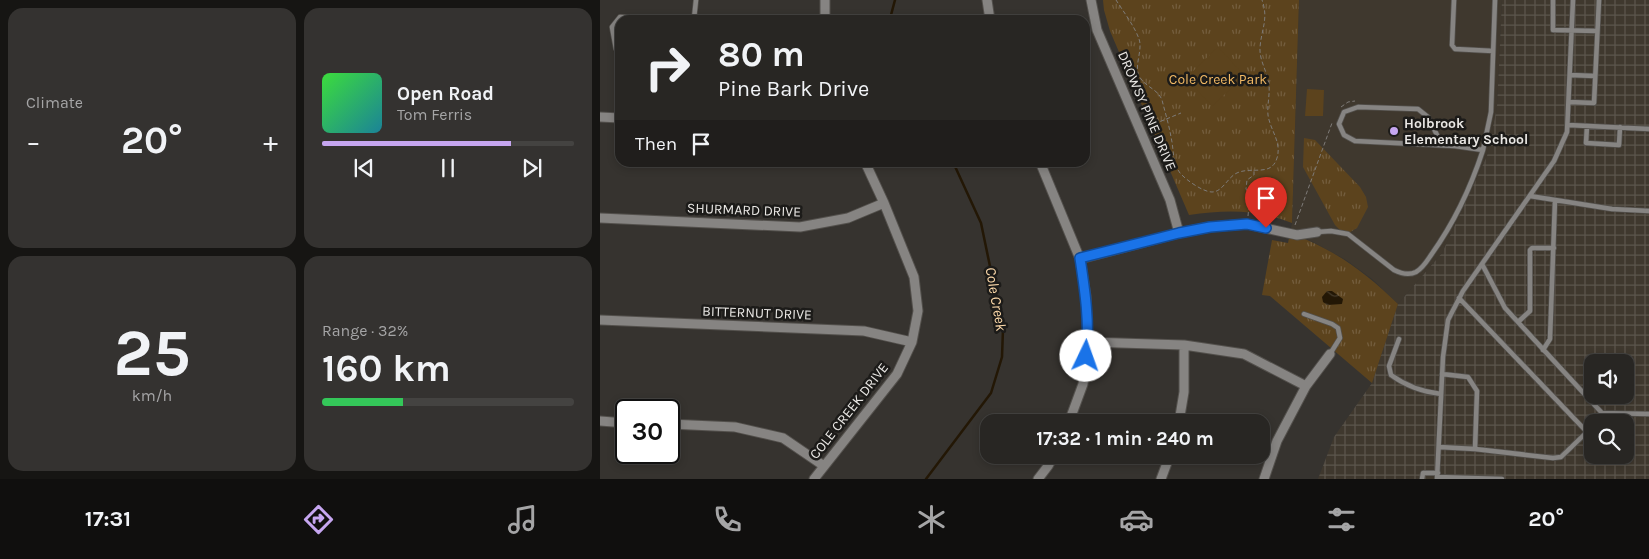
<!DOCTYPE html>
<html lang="en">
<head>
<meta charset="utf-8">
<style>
	body { margin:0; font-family:Karla,sans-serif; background:#343230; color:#f1f3f6; height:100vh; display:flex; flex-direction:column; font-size:19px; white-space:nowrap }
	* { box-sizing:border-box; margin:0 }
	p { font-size:16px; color:#a5a5a6 }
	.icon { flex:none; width:28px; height:28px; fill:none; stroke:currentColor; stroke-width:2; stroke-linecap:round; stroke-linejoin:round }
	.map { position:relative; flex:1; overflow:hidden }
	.sheet { display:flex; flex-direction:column; gap:8px; padding:8px; background:#161513; width:600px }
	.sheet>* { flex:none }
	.guide { position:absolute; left:15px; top:15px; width:475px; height:152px; border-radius:15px; box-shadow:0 2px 8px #0003,0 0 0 1px #444341; background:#282623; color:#f1f3f6; overflow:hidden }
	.tools { position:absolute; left:984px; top:354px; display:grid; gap:10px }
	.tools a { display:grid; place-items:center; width:50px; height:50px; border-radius:10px; background:#282623; box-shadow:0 2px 8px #0003,0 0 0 1px #444341; font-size:25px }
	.speed { position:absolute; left:15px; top:399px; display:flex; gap:10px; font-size:25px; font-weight:700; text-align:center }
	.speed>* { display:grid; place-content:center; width:65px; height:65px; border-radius:50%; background:#282623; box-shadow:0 2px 8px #0003,0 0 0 1px #444341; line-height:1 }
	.speed .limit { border:2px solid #111; border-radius:8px; background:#fff; color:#111 }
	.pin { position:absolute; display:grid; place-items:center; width:42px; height:42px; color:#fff; margin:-51px -21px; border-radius:50% 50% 50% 0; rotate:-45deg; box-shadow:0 0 5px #0007 }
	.pin .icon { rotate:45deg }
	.me { position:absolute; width:55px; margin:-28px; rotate:3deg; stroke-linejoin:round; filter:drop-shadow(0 0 4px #0008) }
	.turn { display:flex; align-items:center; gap:18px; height:105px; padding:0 20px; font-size:22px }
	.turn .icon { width:65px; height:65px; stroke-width:2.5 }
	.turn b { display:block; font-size:35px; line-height:42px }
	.then { display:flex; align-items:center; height:48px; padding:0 20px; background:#0003; gap:10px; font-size:19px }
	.big { font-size:38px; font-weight:700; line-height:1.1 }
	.sheet .tile { flex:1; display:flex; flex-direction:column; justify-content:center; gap:8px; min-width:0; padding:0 18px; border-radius:15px; background:#343230 }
	.sheet .dial { align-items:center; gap:0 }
	.dial b { font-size:65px; line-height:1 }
	.song { display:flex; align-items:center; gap:15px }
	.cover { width:60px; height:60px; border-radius:8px; background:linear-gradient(135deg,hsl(120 70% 55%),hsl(190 70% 35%)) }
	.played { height:5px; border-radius:2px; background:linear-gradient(90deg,#c6a6f0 75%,#444341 75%) }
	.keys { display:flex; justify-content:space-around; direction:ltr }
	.heat { display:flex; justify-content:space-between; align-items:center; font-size:28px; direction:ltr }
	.charge { height:8px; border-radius:4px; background:linear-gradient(90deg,#34c759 32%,#444341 0) }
	.sheet .tiles { flex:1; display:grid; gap:8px; grid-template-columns:repeat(2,1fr) }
	.trip { position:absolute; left:380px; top:414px; width:290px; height:50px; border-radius:15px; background:#282623; box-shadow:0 2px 8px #0003,0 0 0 1px #444341; font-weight:700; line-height:50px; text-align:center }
	.menu { display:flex; height:80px; justify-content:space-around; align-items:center; background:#100f0e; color:#a5a5a6 }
	.menu .icon { width:35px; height:35px }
	.menu .selected { color:#c6a6f0 }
	.menu b { font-size:22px; color:#f1f3f6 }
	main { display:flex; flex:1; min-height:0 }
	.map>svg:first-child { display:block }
	.built { fill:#3f382e }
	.industrial { fill:url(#industrial-grid); fill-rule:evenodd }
	.park { fill:url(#park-tufts) }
	.garden { fill:#5c431d }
	.water { fill:url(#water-waves) }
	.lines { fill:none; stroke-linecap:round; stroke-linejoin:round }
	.stream { stroke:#231705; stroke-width:2.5 }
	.service-casing { stroke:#53504c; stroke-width:6 }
	.minor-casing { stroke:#53504c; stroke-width:11 }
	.path { stroke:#7e7b78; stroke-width:1; stroke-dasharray:4 2.5; stroke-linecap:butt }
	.service { stroke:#868482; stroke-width:4.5 }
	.minor { stroke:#868482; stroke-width:9 }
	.route-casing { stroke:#114b97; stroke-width:12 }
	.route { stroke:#1a73e8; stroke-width:9 }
	.poi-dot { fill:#c6a6f0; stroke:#1c1b19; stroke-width:2 }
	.labels { text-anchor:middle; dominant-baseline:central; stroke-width:5; stroke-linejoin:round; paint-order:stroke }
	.park-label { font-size:14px; fill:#f2b964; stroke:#1c1b19 }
	.street-label { font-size:14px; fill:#eae8e5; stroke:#1c1b19 }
	.poi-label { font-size:14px; font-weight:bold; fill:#eae8e5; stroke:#1c1b19; text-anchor:start }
	.water-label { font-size:15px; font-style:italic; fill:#fad7a8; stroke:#1c1b19 }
</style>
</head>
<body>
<main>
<section class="sheet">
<div class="tiles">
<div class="tile"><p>Climate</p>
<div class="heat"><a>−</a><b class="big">20°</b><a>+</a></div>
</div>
<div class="tile">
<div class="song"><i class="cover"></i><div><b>Open Road</b><p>Tom Ferris</p></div></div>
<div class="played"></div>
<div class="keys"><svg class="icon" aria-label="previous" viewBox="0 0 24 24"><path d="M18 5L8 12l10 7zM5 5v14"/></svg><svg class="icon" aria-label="pause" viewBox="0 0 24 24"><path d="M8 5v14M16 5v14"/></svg><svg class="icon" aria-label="next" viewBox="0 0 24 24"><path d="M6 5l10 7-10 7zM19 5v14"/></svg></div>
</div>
<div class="tile dial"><b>25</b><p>km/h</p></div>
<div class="tile"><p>Range · 32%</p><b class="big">160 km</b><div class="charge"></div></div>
</div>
</section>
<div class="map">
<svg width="1049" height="479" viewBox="0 0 1049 479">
	<defs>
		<pattern id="industrial-grid" width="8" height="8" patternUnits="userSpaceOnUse" patternTransform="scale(1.25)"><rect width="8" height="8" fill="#3f382e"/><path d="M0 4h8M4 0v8" fill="none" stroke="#5b554c"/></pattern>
		<pattern id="park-tufts" width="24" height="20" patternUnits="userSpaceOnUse" patternTransform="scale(1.25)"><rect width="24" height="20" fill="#5c431d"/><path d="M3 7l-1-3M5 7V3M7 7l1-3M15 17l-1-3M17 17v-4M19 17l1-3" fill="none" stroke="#745e3e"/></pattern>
		<pattern id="water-waves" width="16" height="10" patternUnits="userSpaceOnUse" patternTransform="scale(1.25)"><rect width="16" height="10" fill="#231705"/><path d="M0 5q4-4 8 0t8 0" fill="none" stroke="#433929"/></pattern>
	</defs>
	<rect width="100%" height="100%" fill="#36332f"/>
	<path class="built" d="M699,0H902L897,107L887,156L842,253L798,304L772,279L746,260L713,242L690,233L692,223Z"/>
	<path class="industrial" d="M902,0H1049V479H718L734,437L772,383L798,304L842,253L887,156L897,107ZM992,362H1025V395H992ZM992,422H1025V455H992Z"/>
	<path class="park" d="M503,0H699L692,223C657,209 625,210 589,215L510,31L504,10Z
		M704,138L715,140L760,187L766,197L768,207L757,228L745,235L735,225L703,167Z
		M690,233C735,250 764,271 798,304L772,383L670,296L662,295L672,240L688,243Z"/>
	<path class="garden" d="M618,47L645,76L612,106L586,78Z
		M707,89L724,90L723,116H705Z"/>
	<path class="water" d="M727,291H732L743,299L742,304L727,305L723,302L722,297Z"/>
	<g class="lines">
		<path class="stream" d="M292,20L291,15L295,0
			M326,479L391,393L402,357L403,329L381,223L353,162"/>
		<g class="service-casing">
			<path id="service" d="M854,0L852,45L855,49L893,51
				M953,0V30L997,31
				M94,19L96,0
				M20,53L16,49L12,27L20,17L113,20
				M970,75L995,76
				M969,102L994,103L999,0
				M968,125L1049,129
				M987,126L986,143L1019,145L1020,127
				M842,145L828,117L818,109L758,107L744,112L739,124L744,135L755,141L855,146L883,150L891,112L895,0
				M930,196L1012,209L1049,211
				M717,232L731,231L748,234L794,270C800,273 808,276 816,272C823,268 827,261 831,255C854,223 871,187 883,150
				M882,264L905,308L1002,413L1049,414
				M859,298L987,432L961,457L953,458L875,449
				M704,314L732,324L738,328L740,338L730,354
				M918,322L930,311V250L932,248H954
				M799,339L789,366L791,375C806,386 824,392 841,394
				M943,350L950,339L955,200
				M839,447L875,449L877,391L868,377L842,374
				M838,477L902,479
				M822,479L823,473H838
				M837,479L843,357L848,320L863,291L954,161L967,132L973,0"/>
		</g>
		<g class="minor-casing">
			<path id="minor" d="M225,0V20
				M387,0L390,20
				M491,0L497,30L570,200L579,233
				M0,117L20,118
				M440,162L480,259L486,296L488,342L483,384L469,422
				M0,218L200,227L248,218L284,203
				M480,259L579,233L610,227L647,224L697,235L717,232
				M0,320L264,331L312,342
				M488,342L584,345L644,354L706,386
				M0,421L26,423
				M579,422L584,392V345
				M69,424L135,427L183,438L224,466
				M214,479L297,374L312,342L318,311L314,277L284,203L265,162
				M438,479L448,466L454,455
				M561,479L570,455
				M664,479L677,441L706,386L730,354"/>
		</g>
		<path class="path" d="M516,0C523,11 535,27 539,39C543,50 534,65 539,76C545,87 558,89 562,100C565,112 569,125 571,137C574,149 572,162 580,173C586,180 603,192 612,192C622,192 627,179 635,174C650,165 671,178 677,158C682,142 670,130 668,115C667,105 670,95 669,85C668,73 659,60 660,48C661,30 669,19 662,0
			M741,107L748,102L755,101
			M553,132L559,122L581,113
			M648,216L650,195L646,189L647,180L654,175V170
			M695,225L732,123"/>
		<use href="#service" class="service"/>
		<use href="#minor" class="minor"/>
	</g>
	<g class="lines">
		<g class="route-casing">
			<path id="route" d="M486,356C490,324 485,291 480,258L579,233L610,227L647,224L666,228"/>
		</g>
		<use href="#route" class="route"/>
	</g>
	<circle class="poi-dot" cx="794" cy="131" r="5"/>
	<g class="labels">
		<g class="park-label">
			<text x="618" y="79">Cole Creek Park</text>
		</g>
		<g class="street-label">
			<text transform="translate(547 111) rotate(67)">DROWSY PINE DRIVE</text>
			<text transform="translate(144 210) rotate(2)">SHURMARD DRIVE</text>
			<text transform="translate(157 313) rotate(2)">BITTERNUT DRIVE</text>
			<text transform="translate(249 411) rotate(-52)">COLE CREEK DRIVE</text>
		</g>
		<g class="poi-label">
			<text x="804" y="123">Holbrook<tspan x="804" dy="16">Elementary School</tspan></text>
		</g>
		<g class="water-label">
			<text transform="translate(396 299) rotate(80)">Cole Creek</text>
		</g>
	</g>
</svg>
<div class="tools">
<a><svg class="icon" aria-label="sound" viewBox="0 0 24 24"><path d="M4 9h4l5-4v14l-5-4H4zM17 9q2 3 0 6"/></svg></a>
<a><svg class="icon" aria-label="search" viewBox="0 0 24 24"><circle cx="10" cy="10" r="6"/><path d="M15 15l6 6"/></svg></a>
</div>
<div class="speed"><div class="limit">30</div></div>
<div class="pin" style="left:666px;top:228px;background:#d93025"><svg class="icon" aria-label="arrive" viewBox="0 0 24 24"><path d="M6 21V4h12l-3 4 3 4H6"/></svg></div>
<svg class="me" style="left:486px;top:356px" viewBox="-20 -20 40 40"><circle r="19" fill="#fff"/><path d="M0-13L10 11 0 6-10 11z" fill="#1a73e8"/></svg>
<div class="trip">17:32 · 1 min · 240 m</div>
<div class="guide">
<div class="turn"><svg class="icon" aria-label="right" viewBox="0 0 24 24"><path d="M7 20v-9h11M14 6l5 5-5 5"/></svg><div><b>80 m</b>Pine Bark Drive</div></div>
<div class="then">Then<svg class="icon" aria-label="arrive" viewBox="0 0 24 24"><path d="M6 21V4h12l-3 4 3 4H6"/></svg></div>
</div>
</div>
</main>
<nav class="menu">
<b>17:31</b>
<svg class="icon selected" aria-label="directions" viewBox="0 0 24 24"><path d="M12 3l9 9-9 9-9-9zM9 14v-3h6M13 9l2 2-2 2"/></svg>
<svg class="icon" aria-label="music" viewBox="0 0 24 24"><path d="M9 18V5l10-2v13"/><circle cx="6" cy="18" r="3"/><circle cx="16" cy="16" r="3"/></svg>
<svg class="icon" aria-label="phone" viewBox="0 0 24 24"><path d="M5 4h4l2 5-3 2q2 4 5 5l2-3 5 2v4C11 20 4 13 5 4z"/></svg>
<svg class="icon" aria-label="climate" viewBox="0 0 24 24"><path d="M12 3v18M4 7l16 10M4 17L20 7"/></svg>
<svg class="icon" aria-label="car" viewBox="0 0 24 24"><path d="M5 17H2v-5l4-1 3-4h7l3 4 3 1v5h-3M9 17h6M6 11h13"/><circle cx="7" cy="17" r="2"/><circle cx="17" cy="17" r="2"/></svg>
<svg class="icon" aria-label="filters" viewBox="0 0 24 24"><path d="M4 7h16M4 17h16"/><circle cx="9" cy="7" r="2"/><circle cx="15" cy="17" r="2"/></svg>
<b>20°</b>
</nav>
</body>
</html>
